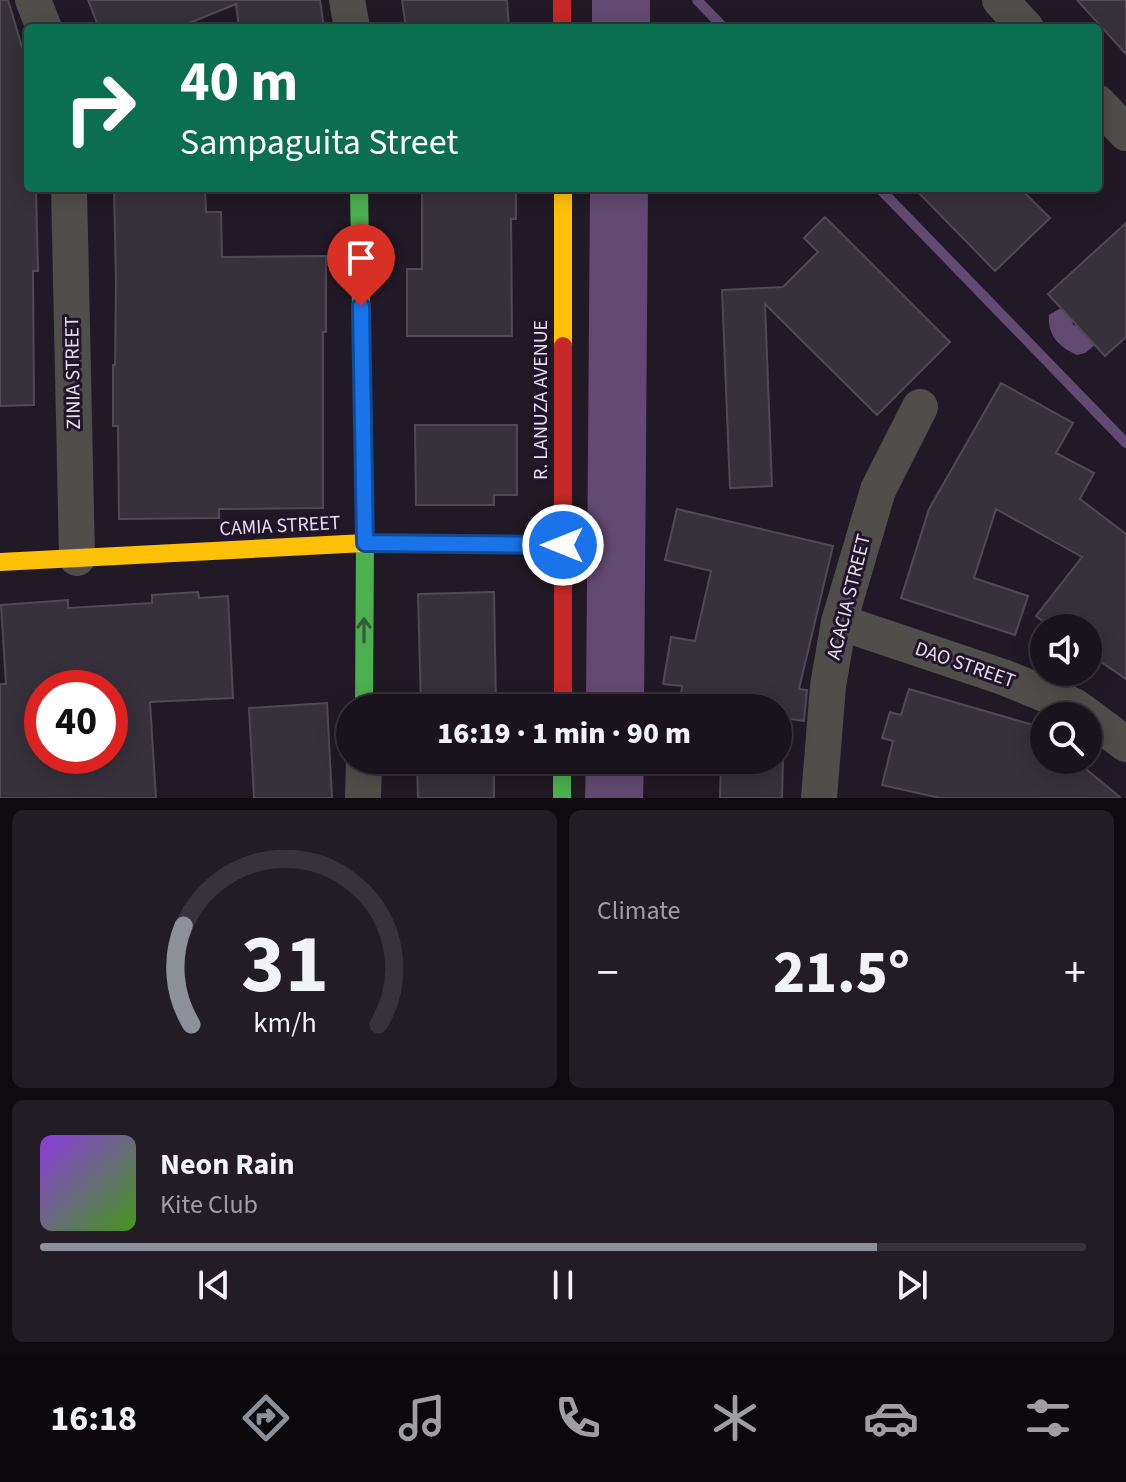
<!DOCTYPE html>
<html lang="en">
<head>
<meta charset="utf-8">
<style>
	body { margin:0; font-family:"Source Sans 3",sans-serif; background:#221c25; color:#f1f3f6; height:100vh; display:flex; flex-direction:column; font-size:30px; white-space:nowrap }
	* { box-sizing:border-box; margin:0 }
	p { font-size:26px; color:#9f9ea3 }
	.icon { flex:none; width:44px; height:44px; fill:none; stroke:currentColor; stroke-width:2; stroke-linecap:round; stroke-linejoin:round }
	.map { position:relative; height:798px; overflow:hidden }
	.sheet { display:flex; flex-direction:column; gap:12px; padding:12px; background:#0e0a0f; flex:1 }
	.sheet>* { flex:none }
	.top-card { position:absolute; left:24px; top:24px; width:1078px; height:168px; border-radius:8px; box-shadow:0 4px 20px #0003,0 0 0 2px #37323b; background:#0b6e4f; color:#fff; overflow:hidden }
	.buttons { position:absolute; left:1030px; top:614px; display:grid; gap:16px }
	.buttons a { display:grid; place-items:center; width:72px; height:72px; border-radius:50%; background:#19131c; box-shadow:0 4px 20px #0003,0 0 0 2px #37323b; font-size:40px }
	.speed { position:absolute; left:24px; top:670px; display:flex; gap:16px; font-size:40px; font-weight:700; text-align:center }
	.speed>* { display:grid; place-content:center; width:104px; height:104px; border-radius:50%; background:#19131c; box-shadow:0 4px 20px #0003,0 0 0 2px #37323b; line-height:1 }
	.speed .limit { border:12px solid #d22; background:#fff; color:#111 }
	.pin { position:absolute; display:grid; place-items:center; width:68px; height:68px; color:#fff; margin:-82px -34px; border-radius:50% 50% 50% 0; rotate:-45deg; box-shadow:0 0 8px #0007 }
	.pin .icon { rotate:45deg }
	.me { position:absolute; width:88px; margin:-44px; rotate:270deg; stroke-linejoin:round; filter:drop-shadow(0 0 6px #0008) }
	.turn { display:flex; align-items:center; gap:28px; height:168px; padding:0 24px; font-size:36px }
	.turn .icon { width:104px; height:104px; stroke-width:2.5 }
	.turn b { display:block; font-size:56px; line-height:68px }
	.big { font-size:60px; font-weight:800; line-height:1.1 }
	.sheet .tile { flex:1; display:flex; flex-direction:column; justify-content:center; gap:12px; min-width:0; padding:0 28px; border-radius:12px; background:#221c25 }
	.sheet .dial { align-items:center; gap:0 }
	.dial svg { height:208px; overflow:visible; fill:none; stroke:#37323b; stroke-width:7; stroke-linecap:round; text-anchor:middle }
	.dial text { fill:#f1f3f6; stroke:none }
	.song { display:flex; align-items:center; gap:24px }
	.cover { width:96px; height:96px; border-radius:12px; background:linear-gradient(135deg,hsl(270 70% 55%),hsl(100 70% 35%)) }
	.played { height:8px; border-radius:4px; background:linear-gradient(90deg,#8c9099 80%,#37323b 80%) }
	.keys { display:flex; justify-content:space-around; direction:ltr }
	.heat { display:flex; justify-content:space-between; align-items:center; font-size:44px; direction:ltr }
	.sheet .tiles { flex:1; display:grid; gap:12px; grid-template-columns:1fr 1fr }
	.tile:last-child { grid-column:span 2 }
	.trip { position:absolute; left:336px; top:694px; width:456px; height:80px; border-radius:40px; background:#19131c; box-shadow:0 4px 20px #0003,0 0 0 2px #37323b; font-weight:800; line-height:80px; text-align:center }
	.dock { display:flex; height:128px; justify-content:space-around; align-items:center; background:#0a080b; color:#9f9ea3 }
	.dock .icon { width:56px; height:56px }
	.dock .on { color:#8c9099 }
	.dock b { font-size:36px; color:#f1f3f6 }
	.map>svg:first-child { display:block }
	.water { fill:#624972 }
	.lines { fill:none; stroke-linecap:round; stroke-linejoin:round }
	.stream { stroke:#624972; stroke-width:10 }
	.river { stroke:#624972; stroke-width:58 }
	.building { fill:#37313b; stroke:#504954; stroke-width:2; fill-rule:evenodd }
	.street { stroke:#4f4e4b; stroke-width:36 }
	.fast { stroke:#4caf50; stroke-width:18 }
	.slow { stroke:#ffc107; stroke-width:18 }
	.jam { stroke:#c62828; stroke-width:18 }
	.oneway { stroke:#355a3b }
	.route-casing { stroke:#114b97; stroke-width:20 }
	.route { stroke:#1a73e8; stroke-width:14 }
	.labels { text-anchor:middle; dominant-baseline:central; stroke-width:6; stroke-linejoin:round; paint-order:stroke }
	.street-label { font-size:20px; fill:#e6dded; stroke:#22142a }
</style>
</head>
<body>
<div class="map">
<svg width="1126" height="798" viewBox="0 0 1126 798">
	<rect width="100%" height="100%" fill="#211925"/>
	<path class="water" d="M1059,309H1065L1070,313L1073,325L1078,326L1095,345L1085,353L1077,355C1059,347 1047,335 1049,315Z"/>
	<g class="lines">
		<path class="stream" d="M697,0L724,28
			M879,188L1126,443"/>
		<path class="river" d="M621,28V0
			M615,708L619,188
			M614,798L615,760"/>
	</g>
	<path class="building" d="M0,0H8L28,67V191H36L38,271H33L34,405L0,406Z
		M88,0H320L324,28H239L236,4L177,28H99Z
		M402,0H507L509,28H406Z
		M1077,0H1126V54Z
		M114,188H205L206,212H221L222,257L326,256V332H323V508L219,509V518L119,519L118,426H113V365H115L116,283Z
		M914,188H1020L1050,218L995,271Z
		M422,191L516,192V219H511L512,336H407V269H422Z
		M825,217L950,342L877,415L765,304L772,486L730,488L722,290L783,287L818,252L804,238Z
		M1126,223V337L1105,356L1048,294Z
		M1001,383L1073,423L1056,453L1094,473L1080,499L1126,534V679L1088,653V628H1052L1036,616L1082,557L996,509L974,578L1028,596L1015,635L901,598L929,509Z
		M415,425H517V495H494V505H416Z
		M677,509L833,546L799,689L807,690L804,721L778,717V708H693L694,705L680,703L682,686L663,684L671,637L695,641L711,571L665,560Z
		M198,592L199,598L228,596L233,698L150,702L156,798H0V684H6L1,605L68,600V608L152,603V595ZM42,688H110V756H42Z
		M494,592L496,708H421L418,594Z
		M909,689L1033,725L1044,735V760H1075L1121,798H940L882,785L893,741L882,738L890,712L901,715Z
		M327,703L332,798H254L249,708Z
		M721,760L783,761L782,798H720Z
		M417,766H494V798H418Z"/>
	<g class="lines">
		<path class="street" d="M33,0L44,28
			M347,0L352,28
			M1000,0L1026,28
			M1098,103L1126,133
			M69,188L77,558
			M839,622L1003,677L1074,706L1088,716
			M1088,716L1126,744
			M363,798L364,760
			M819,798L828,686L839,622L878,490L920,407"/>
		<path class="fast" d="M359,188L365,543L364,708
			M562,760V798"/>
		<path class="slow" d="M563,188V346
			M0,562L365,543L563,545"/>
		<path class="jam" d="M562,0V28
			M563,346V708"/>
	</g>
	<defs><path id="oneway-shaft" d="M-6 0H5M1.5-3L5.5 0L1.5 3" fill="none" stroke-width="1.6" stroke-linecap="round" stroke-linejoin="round" transform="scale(2)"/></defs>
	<use class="oneway" href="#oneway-shaft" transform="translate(364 630) rotate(-90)"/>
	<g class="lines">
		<g class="route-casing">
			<path id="route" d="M361,306L365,543L563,545"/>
		</g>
		<use href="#route" class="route"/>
	</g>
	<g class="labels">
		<g class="street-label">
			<text transform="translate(73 373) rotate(-91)">ZINIA STREET</text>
			<text transform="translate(541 400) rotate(-90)">R. LANUZA AVENUE</text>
			<text transform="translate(280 526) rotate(-3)">CAMIA STREET</text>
			<text transform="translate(849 597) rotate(-76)">ACACIA STREET</text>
			<text transform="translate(965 665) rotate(19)">DAO STREET</text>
		</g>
	</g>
</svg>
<div class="buttons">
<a><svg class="icon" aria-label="sound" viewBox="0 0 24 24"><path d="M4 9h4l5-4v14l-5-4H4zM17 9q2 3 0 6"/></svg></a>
<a><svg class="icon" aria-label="search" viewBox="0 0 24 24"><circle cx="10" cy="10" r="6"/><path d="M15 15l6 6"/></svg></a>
</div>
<div class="speed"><div class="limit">40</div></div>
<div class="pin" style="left:361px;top:306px;background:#d93025"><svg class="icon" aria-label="arrive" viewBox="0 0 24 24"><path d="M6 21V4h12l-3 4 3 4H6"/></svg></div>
<svg class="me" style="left:563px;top:545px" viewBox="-20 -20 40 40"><circle r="17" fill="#1a73e8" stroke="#fff" stroke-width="3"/><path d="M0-11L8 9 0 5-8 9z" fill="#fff"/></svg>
<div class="trip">16:19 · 1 min · 90 m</div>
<div class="top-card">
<div class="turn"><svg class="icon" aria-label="right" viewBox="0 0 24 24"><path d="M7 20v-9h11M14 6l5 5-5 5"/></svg><div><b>40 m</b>Sampaguita Street</div></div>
</div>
</div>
<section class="sheet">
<div class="tiles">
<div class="tile dial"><svg viewBox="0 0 100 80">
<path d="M14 69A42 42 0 1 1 86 69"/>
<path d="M14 69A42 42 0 0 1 11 31" stroke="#8c9099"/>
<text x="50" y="56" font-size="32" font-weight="700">31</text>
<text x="50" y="72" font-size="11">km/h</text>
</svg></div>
<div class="tile"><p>Climate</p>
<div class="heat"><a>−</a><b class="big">21.5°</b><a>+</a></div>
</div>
<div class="tile">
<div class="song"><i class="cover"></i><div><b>Neon Rain</b><p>Kite Club</p></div></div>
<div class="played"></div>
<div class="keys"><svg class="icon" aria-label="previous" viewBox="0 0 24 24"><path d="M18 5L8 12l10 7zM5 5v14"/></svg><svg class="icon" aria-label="pause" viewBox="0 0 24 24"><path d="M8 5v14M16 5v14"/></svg><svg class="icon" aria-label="next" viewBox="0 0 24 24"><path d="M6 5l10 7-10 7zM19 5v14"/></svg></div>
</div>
</div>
</section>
<nav class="dock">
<b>16:18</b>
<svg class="icon on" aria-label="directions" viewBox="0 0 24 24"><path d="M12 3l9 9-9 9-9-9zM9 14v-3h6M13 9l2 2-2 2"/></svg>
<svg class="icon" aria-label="music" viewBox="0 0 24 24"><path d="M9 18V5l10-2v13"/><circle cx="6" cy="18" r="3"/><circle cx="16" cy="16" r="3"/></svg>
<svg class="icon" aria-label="phone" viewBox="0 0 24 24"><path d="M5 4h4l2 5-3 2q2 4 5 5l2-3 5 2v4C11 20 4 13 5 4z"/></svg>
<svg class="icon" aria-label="climate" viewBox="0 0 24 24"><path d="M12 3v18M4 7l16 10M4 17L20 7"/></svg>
<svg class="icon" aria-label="car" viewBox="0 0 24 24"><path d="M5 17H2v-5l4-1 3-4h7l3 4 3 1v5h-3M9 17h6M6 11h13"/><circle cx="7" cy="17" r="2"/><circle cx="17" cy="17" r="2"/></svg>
<svg class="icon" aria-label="filters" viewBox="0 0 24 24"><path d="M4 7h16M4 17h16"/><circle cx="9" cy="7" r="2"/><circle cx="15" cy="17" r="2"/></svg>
</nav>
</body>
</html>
